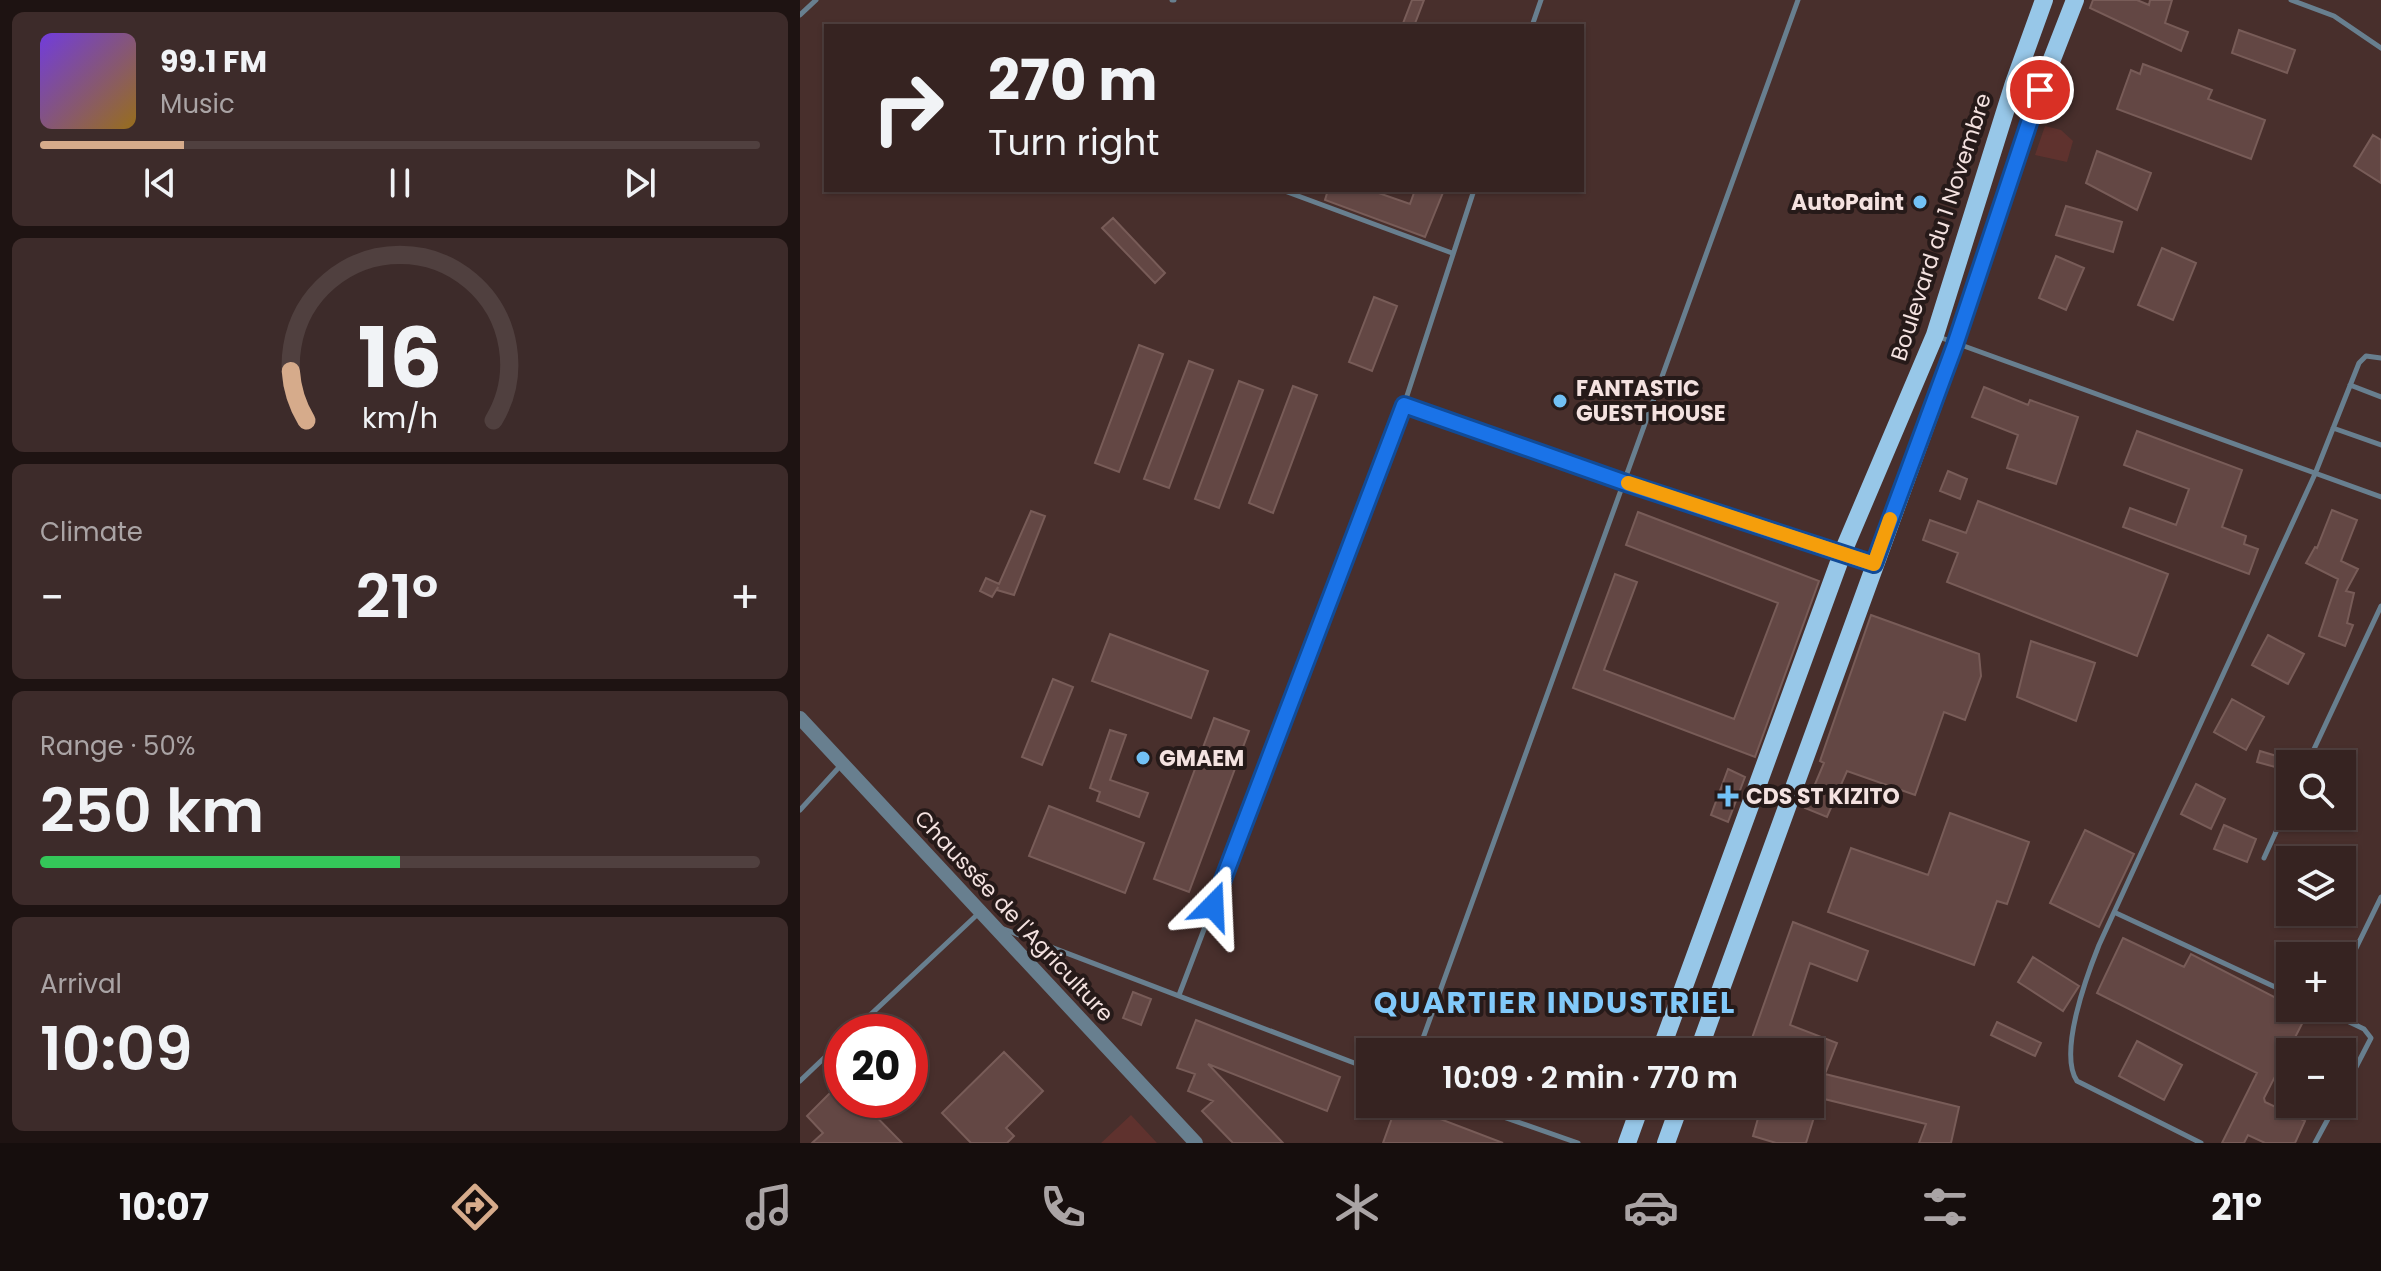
<!DOCTYPE html>
<html lang="en">
<head>
<meta charset="utf-8">
<style>
	body { margin:0; font-family:Poppins,sans-serif; background:#3d2b2a; color:#f1f3f6; height:100vh; display:flex; flex-direction:column; font-size:30px; white-space:nowrap }
	* { box-sizing:border-box; margin:0 }
	p { font-size:26px; color:#aaa4a5 }
	.icon { flex:none; width:44px; height:44px; fill:none; stroke:currentColor; stroke-width:2; stroke-linecap:round; stroke-linejoin:round }
	.map { position:relative; flex:1; overflow:hidden }
	.panel { display:flex; flex-direction:column; gap:12px; padding:12px; background:#1e1312; width:800px }
	.panel>* { flex:none }
	.guide { position:absolute; left:24px; top:24px; width:760px; height:168px; border-radius:0px; box-shadow:0 2px 6px #0004,0 0 0 2px #50403f; background:#362321; color:#f1f3f6; overflow:hidden }
	.buttons { position:absolute; left:1476px; top:750px; display:grid; gap:16px }
	.buttons a { display:grid; place-items:center; width:80px; height:80px; border-radius:0px; background:#362321; box-shadow:0 2px 6px #0004,0 0 0 2px #50403f; font-size:40px }
	.speed { position:absolute; left:24px; top:1014px; display:flex; gap:16px; font-size:40px; font-weight:700; text-align:center }
	.speed>* { display:grid; place-content:center; width:104px; height:104px; border-radius:50%; background:#362321; box-shadow:0 2px 6px #0004,0 0 0 2px #50403f; line-height:1 }
	.speed .limit { border:12px solid #d22; background:#fff; color:#111 }
	.pin { position:absolute; display:grid; place-items:center; width:68px; height:68px; color:#fff; margin:-34px; border:4px solid #fff; border-radius:50%; box-shadow:0 2px 8px #0007 }
	.me { position:absolute; width:88px; margin:-44px; rotate:21deg; stroke-linejoin:round; filter:drop-shadow(0 0 6px #0008) }
	.turn { display:flex; align-items:center; gap:28px; height:168px; padding:0 32px; font-size:36px }
	.turn .icon { width:104px; height:104px; stroke-width:2.5 }
	.turn b { display:block; font-size:56px; line-height:68px }
	.big { font-size:60px; font-weight:600; line-height:1.1 }
	.panel .widget { flex:1; display:flex; flex-direction:column; justify-content:center; gap:12px; min-width:0; padding:0 28px; border-radius:12px; background:#3d2b2a }
	.panel .dial { align-items:center; gap:0 }
	.dial svg { height:208px; overflow:visible; fill:none; stroke:#50403f; stroke-width:7; stroke-linecap:round; text-anchor:middle }
	.dial text { fill:#f1f3f6; stroke:none }
	.song { display:flex; align-items:center; gap:24px }
	.cover { width:96px; height:96px; border-radius:12px; background:linear-gradient(135deg,hsl(260 70% 55%),hsl(40 70% 35%)) }
	.played { height:8px; border-radius:4px; background:linear-gradient(90deg,#d6ab8b 20%,#50403f 20%) }
	.keys { display:flex; justify-content:space-around; direction:ltr }
	.heat { display:flex; justify-content:space-between; align-items:center; font-size:44px; direction:ltr }
	.charge { height:12px; border-radius:6px; background:linear-gradient(90deg,#34c759 50%,#50403f 0) }
	.trip { position:absolute; left:556px; top:1038px; width:468px; height:80px; border-radius:0px; background:#362321; box-shadow:0 2px 6px #0004,0 0 0 2px #50403f; font-weight:600; line-height:80px; text-align:center }
	.tabs { display:flex; height:128px; justify-content:space-around; align-items:center; background:#160e0d; color:#aaa4a5 }
	.tabs .icon { width:56px; height:56px }
	.tabs .current { color:#d6ab8b }
	.tabs b { font-size:36px; color:#f1f3f6 }
	main { display:flex; flex:1; min-height:0 }
	.map>svg:first-child { display:block }
	.green { fill:#5f322e }
	.building { fill:#634744; stroke:#785c58; stroke-width:2 }
	.lines { fill:none; stroke-linecap:round; stroke-linejoin:round }
	.service { stroke:#687f8f; stroke-width:5 }
	.tertiary { stroke:#687f8f; stroke-width:14 }
	.primary { stroke:#97c7e8; stroke-width:18 }
	.route-casing { stroke:#114b97; stroke-width:20 }
	.route { stroke:#1a73e8; stroke-width:14 }
	.slow { stroke:#f59e0b; stroke-width:14 }
	.poi-dot { fill:#72c1f5; stroke:#261a19; stroke-width:3 }
	.labels { text-anchor:middle; dominant-baseline:central; stroke-width:8; stroke-linejoin:round; paint-order:stroke }
	.poi-label { font-size:22px; font-weight:bold; fill:#f4e2e0; stroke:#261a19; text-anchor:start }
	.street-label { font-size:22px; fill:#f4e2e0; stroke:#261a19 }
	.district-label { font-size:30px; font-weight:bold; letter-spacing:2px; fill:#81c9fa; stroke:#261a19 }
</style>
</head>
<body>
<main>
<section class="panel">
<div class="widget">
<div class="song"><i class="cover"></i><div><b>99.1 FM</b><p>Music</p></div></div>
<div class="played"></div>
<div class="keys"><svg class="icon" aria-label="previous" viewBox="0 0 24 24"><path d="M18 5L8 12l10 7zM5 5v14"/></svg><svg class="icon" aria-label="pause" viewBox="0 0 24 24"><path d="M8 5v14M16 5v14"/></svg><svg class="icon" aria-label="next" viewBox="0 0 24 24"><path d="M6 5l10 7-10 7zM19 5v14"/></svg></div>
</div>
<div class="widget dial"><svg viewBox="0 0 100 80">
<path d="M14 69A42 42 0 1 1 86 69"/>
<path d="M14 69A42 42 0 0 1 8 50" stroke="#d6ab8b"/>
<text x="50" y="56" font-size="32" font-weight="700">16</text>
<text x="50" y="72" font-size="11">km/h</text>
</svg></div>
<div class="widget"><p>Climate</p>
<div class="heat"><a>−</a><b class="big">21°</b><a>+</a></div>
</div>
<div class="widget"><p>Range · 50%</p><b class="big">250 km</b><div class="charge"></div></div>
<div class="widget"><p>Arrival</p><b class="big">10:09</b></div>
</section>
<div class="map">
<svg width="1581" height="1143" viewBox="0 0 1581 1143">
	<rect width="100%" height="100%" fill="#482f2c"/>
	<path class="green" d="M1245,126L1261,130L1273,141L1267,162L1235,155Z
		M331,1115L357,1143H301Z"/>
	<path class="building" d="M612,0H624L614,26H602Z
		M1293,0H1337L1349,5L1350,0H1372L1365,23L1388,32L1381,51L1290,8Z
		M1439,30L1495,50L1487,73L1432,53Z
		M1343,64L1412,90L1408,99L1465,120L1451,159L1317,109L1331,70L1340,74Z
		M1573,135L1581,140V183L1554,166Z
		M1297,151L1351,173L1337,210L1286,183Z
		M528,190H570L610,204L615,190H644L625,237L525,200Z
		M1266,206L1322,222L1313,252L1256,235Z
		M313,218L365,273L355,283L302,228Z
		M1362,248L1396,263L1373,320L1338,305Z
		M1256,256L1284,268L1266,310L1239,298Z
		M574,297L597,306L572,371L549,362Z
		M339,345L363,354L319,472L295,463Z
		M389,361L413,370L369,488L344,479Z
		M439,381L463,390L419,508L395,499Z
		M493,386L517,395L473,513L449,503Z
		M1184,387L1228,405L1230,400L1278,417L1256,484L1207,468L1218,435L1172,417Z
		M1337,431L1442,470L1422,527L1446,536L1444,544L1458,549L1449,574L1323,527L1330,508L1376,525L1389,489L1324,465Z
		M1148,471L1167,479L1160,499L1140,491Z
		M1178,501L1368,574L1337,656L1147,582L1158,553L1123,540L1130,520L1166,533Z
		M1532,510L1557,520L1541,561L1558,569L1546,591L1554,593L1547,623L1553,625L1545,646L1519,636L1538,579L1506,563L1515,547L1517,548Z
		M231,511L245,516L214,595L197,590L198,587L192,597L180,591L186,578L199,584Z
		M838,512L1019,581L955,757L773,688L815,574L837,582L804,670L934,719L978,603L826,545Z
		M1071,615L1179,654L1181,676L1165,720L1144,712L1115,795L1047,771L1027,817L1005,808L1024,763L1020,761Z
		M310,634L408,671L391,718L292,681Z
		M1468,635L1504,654L1488,684L1452,665Z
		M1231,641L1295,663L1276,721L1217,697Z
		M253,679L273,687L242,765L222,757Z
		M1432,699L1464,717L1446,750L1414,732Z
		M414,718L449,731L389,892L354,879Z
		M310,730L326,735L310,780L348,793L339,817L297,801L300,792L290,788Z
		M1460,751L1490,760V771L1457,762Z
		M928,769L945,777L928,822L911,815Z
		M1396,784L1425,799L1411,829L1381,814Z
		M249,806L344,843L325,893L229,856Z
		M1150,813L1229,842L1207,904L1197,901L1174,965L1028,912L1051,848L1128,875Z
		M1424,825L1456,839L1447,862L1414,849Z
		M1285,830L1334,854L1299,927L1250,903Z
		M993,922L1068,951L1057,981L1010,963L990,1025L1037,1043L1025,1074L1159,1107L1151,1143H1119L1126,1124L1020,1098L1006,1143H976L953,1136L962,1104H985L1010,1112V1052H979L951,1041Z
		M1323,938L1384,967L1391,954L1507,1014L1464,1098L1465,1102L1505,1121L1495,1143H1465L1448,1135L1444,1143H1422L1457,1073L1297,993Z
		M1233,957L1279,986L1263,1011L1218,982Z
		M333,992L351,999L341,1025L323,1018Z
		M396,1020L540,1077L527,1111L408,1064L483,1143H433L402,1111L413,1101L388,1091L395,1074L377,1068Z
		M1197,1022L1241,1043L1235,1056L1191,1035Z
		M1337,1041L1382,1065L1364,1100L1319,1076Z
		M204,1052L243,1091L206,1128L214,1136L207,1143H171L142,1113Z
		M42,1081V1100H60L102,1143H12L23,1133L7,1116Z
		M597,1104H601L703,1143H583Z"/>
	<g class="lines">
		<path class="service" d="M372,0H374
			M1491,0L1534,16L1581,48
			M0,15L16,0
			M732,26L741,0
			M482,190L652,253
			M1139,337L1581,497
			M1550,385L1581,397
			M604,405L826,483L1073,564
			M1533,428L1581,445
			M1507,764L1581,606
			M0,810L42,764
			M1464,858L1490,801
			M1316,913L1490,994
			M201,928L570,1069
			M1542,977L1581,897
			M379,995L604,405L674,190
			M1520,1008L1564,1029L1571,1038L1542,1094
			M52,1032L180,912
			M618,1052L998,0
			M0,1081L42,1041
			M666,1104L778,1143
			M1401,1143L1277,1081C1258,1053 1287,975 1299,945L1515,474L1559,363L1566,356L1581,358
			M1515,1143L1536,1104"/>
		<path class="tertiary" d="M0,718L396,1143"/>
		<path class="primary" d="M860,1052L1042,554L1135,335L1214,83L1244,0
			M898,1052L1155,345L1240,90L1275,0
			M827,1143L841,1104
			M866,1143L880,1104"/>
	</g>
	<g class="lines">
		<g class="route-casing">
			<path id="route" d="M413,906L604,405L826,483L1074,564L1155,345L1240,90"/>
		</g>
		<use href="#route" class="route"/>
		<path class="slow" d="M828,483L1074,564L1090,519"/>
	</g>
	<g class="poi-dot">
		<circle cx="1120" cy="202" r="8"/>
		<circle cx="760" cy="401" r="8"/>
		<circle cx="343" cy="758" r="8"/>
		<path d="M924 784h8v8h8v8h-8v8h-8v-8h-8v-8h8z"/>
	</g>
	<g class="labels">
		<g class="poi-label">
			<text x="1104" y="202" text-anchor="end">AutoPaint</text>
			<text x="776" y="388">FANTASTIC<tspan x="776" dy="25">GUEST HOUSE</tspan></text>
			<text x="359" y="758">GMAEM</text>
			<text x="946" y="796">CDS ST KIZITO</text>
		</g>
		<g class="street-label">
			<text transform="translate(1141 227) rotate(-72)">Boulevard du 1 Novembre</text>
			<text transform="translate(214 916) rotate(47)">Chaussée de l'Agriculture</text>
		</g>
		<g class="district-label">
			<text x="755" y="1002">QUARTIER INDUSTRIEL</text>
		</g>
	</g>
</svg>
<div class="buttons">
<a><svg class="icon" aria-label="search" viewBox="0 0 24 24"><circle cx="10" cy="10" r="6"/><path d="M15 15l6 6"/></svg></a>
<a><svg class="icon" aria-label="layers" viewBox="0 0 24 24"><path d="M12 4l9 5-9 5-9-5zM3 14l9 5 9-5"/></svg></a>
<a>+</a>
<a>−</a>
</div>
<div class="speed"><div class="limit">20</div></div>
<div class="pin" style="left:1240px;top:90px;background:#d93025"><svg class="icon" aria-label="arrive" viewBox="0 0 24 24"><path d="M6 21V4h12l-3 4 3 4H6"/></svg></div>
<svg class="me" style="left:413px;top:906px" viewBox="-20 -20 40 40"><path d="M0-17L14 15 0 8-14 15z" fill="#1a73e8" stroke="#fff" stroke-width="4"/></svg>
<div class="trip">10:09 · 2 min · 770 m</div>
<div class="guide">
<div class="turn"><svg class="icon" aria-label="right" viewBox="0 0 24 24"><path d="M7 20v-9h11M14 6l5 5-5 5"/></svg><div><b>270 m</b>Turn right</div></div>
</div>
</div>
</main>
<nav class="tabs">
<b>10:07</b>
<svg class="icon current" aria-label="directions" viewBox="0 0 24 24"><path d="M12 3l9 9-9 9-9-9zM9 14v-3h6M13 9l2 2-2 2"/></svg>
<svg class="icon" aria-label="music" viewBox="0 0 24 24"><path d="M9 18V5l10-2v13"/><circle cx="6" cy="18" r="3"/><circle cx="16" cy="16" r="3"/></svg>
<svg class="icon" aria-label="phone" viewBox="0 0 24 24"><path d="M5 4h4l2 5-3 2q2 4 5 5l2-3 5 2v4C11 20 4 13 5 4z"/></svg>
<svg class="icon" aria-label="climate" viewBox="0 0 24 24"><path d="M12 3v18M4 7l16 10M4 17L20 7"/></svg>
<svg class="icon" aria-label="car" viewBox="0 0 24 24"><path d="M5 17H2v-5l4-1 3-4h7l3 4 3 1v5h-3M9 17h6M6 11h13"/><circle cx="7" cy="17" r="2"/><circle cx="17" cy="17" r="2"/></svg>
<svg class="icon" aria-label="filters" viewBox="0 0 24 24"><path d="M4 7h16M4 17h16"/><circle cx="9" cy="7" r="2"/><circle cx="15" cy="17" r="2"/></svg>
<b>21°</b>
</nav>
</body>
</html>
